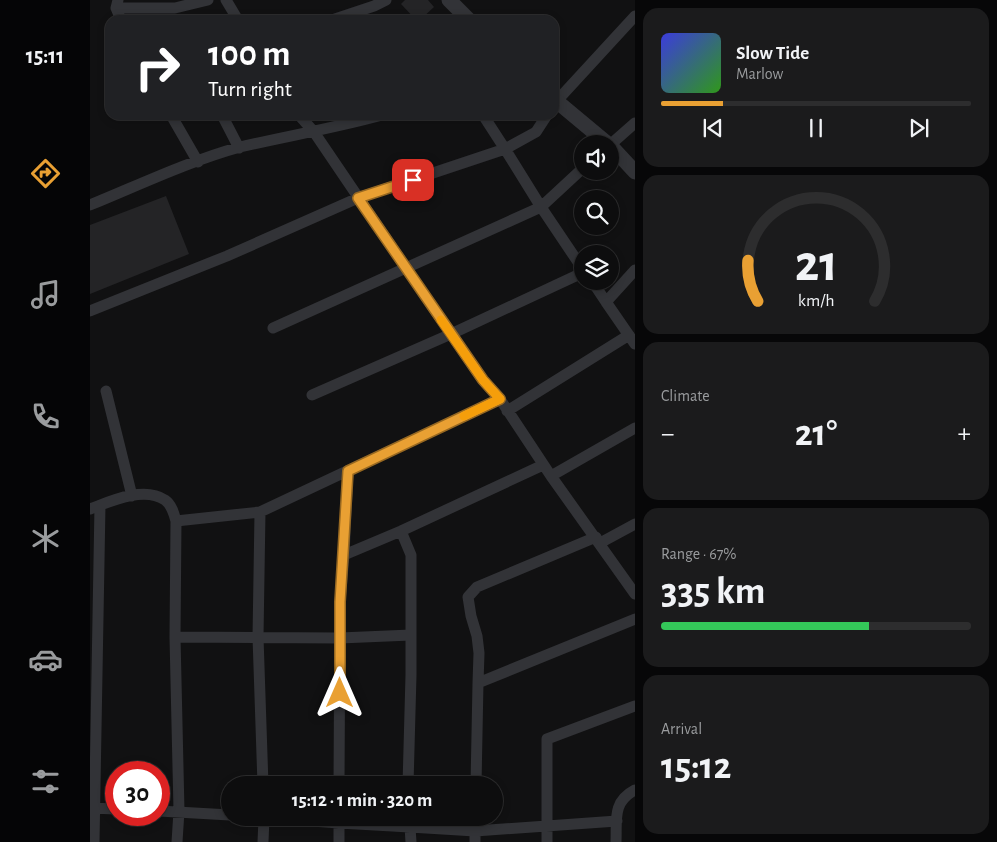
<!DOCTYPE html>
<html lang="en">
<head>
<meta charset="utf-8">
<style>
	body { margin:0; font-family:"Alegreya Sans",sans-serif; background:#1b1b1c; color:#f1f3f6; height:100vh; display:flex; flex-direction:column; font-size:19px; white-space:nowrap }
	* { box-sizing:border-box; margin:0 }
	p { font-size:16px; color:#9a9c9e }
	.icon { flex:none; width:28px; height:28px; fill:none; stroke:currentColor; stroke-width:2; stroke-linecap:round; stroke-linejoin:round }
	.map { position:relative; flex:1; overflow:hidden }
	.drawer { display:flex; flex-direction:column; gap:8px; padding:8px; background:#070708; width:362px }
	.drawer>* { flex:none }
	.hud { position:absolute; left:15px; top:15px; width:454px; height:105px; border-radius:15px; box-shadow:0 2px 8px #0003,0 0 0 1px #2d2d2e; background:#202124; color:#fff; overflow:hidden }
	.controls { position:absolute; left:484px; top:135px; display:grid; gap:10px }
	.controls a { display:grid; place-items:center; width:45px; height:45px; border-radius:50%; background:#0d0d0e; box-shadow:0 2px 8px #0003,0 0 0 1px #2d2d2e; font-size:25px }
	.speed { position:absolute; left:15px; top:761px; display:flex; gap:10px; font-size:25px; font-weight:700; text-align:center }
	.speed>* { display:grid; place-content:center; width:65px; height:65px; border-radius:50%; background:#0d0d0e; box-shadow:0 2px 8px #0003,0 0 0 1px #2d2d2e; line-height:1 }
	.speed .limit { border:8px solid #d22; background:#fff; color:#111 }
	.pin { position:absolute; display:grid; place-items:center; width:42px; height:42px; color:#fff; margin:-21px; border-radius:10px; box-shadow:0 2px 8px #0006 }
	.me { position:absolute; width:55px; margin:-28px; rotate:0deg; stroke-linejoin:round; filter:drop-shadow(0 0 4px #0008) }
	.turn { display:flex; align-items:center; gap:18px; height:105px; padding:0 20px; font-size:22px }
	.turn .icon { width:65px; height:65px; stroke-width:2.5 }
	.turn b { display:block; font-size:35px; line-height:42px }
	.big { font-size:38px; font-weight:700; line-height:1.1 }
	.drawer .tile { flex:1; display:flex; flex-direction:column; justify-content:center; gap:8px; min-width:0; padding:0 18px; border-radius:15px; background:#1b1b1c }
	.drawer .dial { align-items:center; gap:0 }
	.dial svg { height:130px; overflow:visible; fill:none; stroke:#2d2d2e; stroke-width:7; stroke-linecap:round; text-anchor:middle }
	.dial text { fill:#f1f3f6; stroke:none }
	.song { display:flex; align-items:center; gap:15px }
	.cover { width:60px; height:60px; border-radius:8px; background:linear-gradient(135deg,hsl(240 70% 55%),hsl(110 70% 35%)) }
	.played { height:5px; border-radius:2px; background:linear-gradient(90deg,#e9a033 20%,#2d2d2e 20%) }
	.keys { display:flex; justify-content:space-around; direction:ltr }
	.heat { display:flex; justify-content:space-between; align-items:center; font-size:28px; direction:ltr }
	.charge { height:8px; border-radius:4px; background:linear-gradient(90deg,#34c759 67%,#2d2d2e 0) }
	.trip { position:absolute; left:131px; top:776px; width:282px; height:50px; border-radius:25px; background:#0d0d0e; box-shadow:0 2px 8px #0003,0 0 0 1px #2d2d2e; font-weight:700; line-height:50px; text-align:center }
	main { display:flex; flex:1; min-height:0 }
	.menu { display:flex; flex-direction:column; width:90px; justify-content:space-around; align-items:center; background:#050506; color:#9a9c9e }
	.menu .icon { width:35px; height:35px }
	.menu .current { color:#e9a033 }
	.menu b { font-size:22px; color:#f1f3f6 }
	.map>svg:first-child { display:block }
	.building { fill:#242426 }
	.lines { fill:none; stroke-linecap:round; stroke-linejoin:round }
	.minor { stroke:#323337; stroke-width:11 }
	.tertiary { stroke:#323337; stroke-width:15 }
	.route-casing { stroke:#976821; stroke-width:12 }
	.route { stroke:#e9a033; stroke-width:9 }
	.slow { stroke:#f59e0b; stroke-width:9 }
</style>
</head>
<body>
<main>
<nav class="menu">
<b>15:11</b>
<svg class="icon current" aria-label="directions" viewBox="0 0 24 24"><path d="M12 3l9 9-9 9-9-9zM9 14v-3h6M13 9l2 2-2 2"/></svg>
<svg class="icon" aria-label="music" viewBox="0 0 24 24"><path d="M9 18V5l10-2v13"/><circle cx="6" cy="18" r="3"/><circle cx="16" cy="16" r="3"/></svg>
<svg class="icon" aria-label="phone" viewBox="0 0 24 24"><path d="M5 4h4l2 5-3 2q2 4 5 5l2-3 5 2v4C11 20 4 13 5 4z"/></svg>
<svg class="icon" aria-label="climate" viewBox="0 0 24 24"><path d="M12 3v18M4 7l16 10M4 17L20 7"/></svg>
<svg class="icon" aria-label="car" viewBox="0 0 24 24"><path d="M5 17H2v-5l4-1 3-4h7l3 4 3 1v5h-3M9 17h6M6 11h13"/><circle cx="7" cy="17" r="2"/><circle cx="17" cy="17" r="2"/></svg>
<svg class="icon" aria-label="filters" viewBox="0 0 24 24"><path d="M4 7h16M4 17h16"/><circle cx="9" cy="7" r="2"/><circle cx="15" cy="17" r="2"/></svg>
</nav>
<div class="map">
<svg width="545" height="842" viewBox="0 0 545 842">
	<rect width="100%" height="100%" fill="#111112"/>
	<path class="building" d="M315,0H338L344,7L330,20H326L311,4Z
		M76,196L99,254L0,294V225Z"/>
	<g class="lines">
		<path class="minor" d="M28,0L26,8H85L118,0
			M136,0L148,20
			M26,8L31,20
			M242,20L284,6L296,0
			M464,104L545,16
			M81,115L108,162
			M132,115L149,148
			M209,115L224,132L361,334L393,380L410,399L461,476L545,594
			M520,145L545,123
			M492,169L451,207L492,268
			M0,205C49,185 99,161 150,147C197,136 245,128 292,115
			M545,270L516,302L545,344
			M502,281L516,302
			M0,311L137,256L268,198L415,149L393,115
			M183,328L451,207L415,149L446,132L457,115
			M16,391L42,496
			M222,395L361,334L492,273
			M417,411L539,335
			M461,476L545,428
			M0,509C21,501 54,486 75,500C82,505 84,514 86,521
			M170,512L168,637L173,785
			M311,531L321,555V675L318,785
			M510,543L545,524
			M254,555L258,471
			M85,637L250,638L321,635
			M388,683L389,653L387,636L381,616L378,597L387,587L506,537
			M249,785L250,602L254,555L311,531L453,465
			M386,785L388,683L545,619
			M0,808L26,809
			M69,811L140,815
			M181,818L249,823L320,827L319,818
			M4,842L10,505
			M87,842L89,811L85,637L86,521L170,512L410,399
			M173,842L174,818
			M249,842V818
			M321,842L320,827L385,831L386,818
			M385,842V831L527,821
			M457,842V739L545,706
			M526,842C527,820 522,802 545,790"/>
		<path class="tertiary" d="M359,0L379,20
			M464,99L518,144
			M520,145L545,172"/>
	</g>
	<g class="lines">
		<g class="route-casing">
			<path id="route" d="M250,693V602L258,471L410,399L393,380L268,198L323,180"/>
		</g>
		<use href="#route" class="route"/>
		<path class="slow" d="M351,320L393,380L410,399L374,416"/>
	</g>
</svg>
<div class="controls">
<a><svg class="icon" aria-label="sound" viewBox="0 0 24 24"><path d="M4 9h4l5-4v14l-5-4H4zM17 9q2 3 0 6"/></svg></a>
<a><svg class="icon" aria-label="search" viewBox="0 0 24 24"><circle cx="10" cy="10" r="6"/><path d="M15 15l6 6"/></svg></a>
<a><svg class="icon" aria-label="layers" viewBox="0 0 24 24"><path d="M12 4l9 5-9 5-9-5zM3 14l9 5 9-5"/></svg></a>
</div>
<div class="speed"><div class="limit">30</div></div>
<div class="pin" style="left:323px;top:180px;background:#d93025"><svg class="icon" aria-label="arrive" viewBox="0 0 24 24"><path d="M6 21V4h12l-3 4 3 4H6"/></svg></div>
<svg class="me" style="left:250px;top:693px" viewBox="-20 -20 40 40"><path d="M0-17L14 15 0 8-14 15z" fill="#e9a033" stroke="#fff" stroke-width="4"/></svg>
<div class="trip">15:12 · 1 min · 320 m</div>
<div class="hud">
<div class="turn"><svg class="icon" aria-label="right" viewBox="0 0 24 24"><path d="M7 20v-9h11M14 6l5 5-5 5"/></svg><div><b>100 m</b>Turn right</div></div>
</div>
</div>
<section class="drawer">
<div class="tile">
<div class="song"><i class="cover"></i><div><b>Slow Tide</b><p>Marlow</p></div></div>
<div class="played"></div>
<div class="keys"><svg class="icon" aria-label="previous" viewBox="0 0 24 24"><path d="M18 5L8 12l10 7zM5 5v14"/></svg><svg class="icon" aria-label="pause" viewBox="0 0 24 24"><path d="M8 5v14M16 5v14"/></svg><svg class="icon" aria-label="next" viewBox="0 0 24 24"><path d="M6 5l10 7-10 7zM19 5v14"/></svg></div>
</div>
<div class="tile dial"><svg viewBox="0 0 100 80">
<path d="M14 69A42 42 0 1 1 86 69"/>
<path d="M14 69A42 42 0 0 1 8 44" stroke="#e9a033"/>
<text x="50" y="56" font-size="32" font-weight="700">21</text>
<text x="50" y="72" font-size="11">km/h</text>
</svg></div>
<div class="tile"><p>Climate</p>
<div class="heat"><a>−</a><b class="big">21°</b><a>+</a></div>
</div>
<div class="tile"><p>Range · 67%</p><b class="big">335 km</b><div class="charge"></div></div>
<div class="tile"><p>Arrival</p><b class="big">15:12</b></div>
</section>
</main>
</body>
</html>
